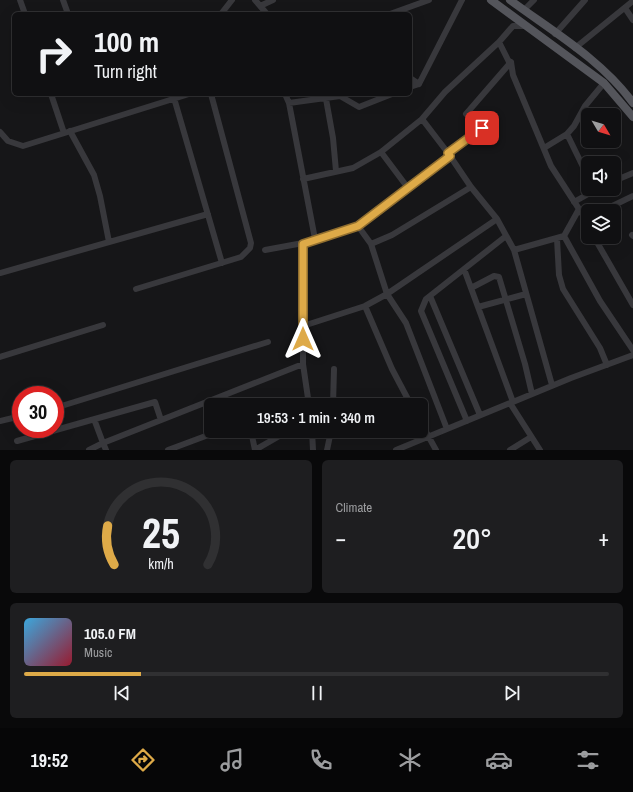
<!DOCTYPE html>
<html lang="en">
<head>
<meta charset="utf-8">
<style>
	body { margin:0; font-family:"Archivo Narrow",sans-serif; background:#1e1e20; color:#f1f3f6; height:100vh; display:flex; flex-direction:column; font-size:15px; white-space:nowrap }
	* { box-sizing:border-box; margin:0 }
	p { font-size:13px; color:#9c9d9f }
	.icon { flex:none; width:22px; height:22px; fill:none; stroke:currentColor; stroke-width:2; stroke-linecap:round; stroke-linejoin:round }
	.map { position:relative; height:450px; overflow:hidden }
	.panel { display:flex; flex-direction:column; gap:10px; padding:10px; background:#09090a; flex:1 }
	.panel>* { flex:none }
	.hud { position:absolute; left:12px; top:12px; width:400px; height:84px; border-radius:6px; box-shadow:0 4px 16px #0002,0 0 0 1px #303032; background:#101012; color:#f1f3f6; overflow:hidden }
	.needle { width:26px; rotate:128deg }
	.fabs { position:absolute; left:581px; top:108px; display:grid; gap:8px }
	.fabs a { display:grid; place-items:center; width:40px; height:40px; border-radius:6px; background:#101012; box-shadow:0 4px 16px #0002,0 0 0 1px #303032; font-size:20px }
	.speed { position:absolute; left:12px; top:386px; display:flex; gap:8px; font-size:20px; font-weight:700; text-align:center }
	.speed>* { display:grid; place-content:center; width:52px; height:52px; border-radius:50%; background:#101012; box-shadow:0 4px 16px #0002,0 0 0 1px #303032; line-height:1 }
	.speed .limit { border:6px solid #d22; background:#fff; color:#111 }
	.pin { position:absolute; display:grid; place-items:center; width:34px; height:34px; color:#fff; margin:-17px; border-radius:8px; box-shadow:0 2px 6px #0006 }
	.me { position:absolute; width:44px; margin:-22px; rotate:0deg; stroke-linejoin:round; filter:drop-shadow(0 0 3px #0008) }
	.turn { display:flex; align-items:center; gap:14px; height:84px; padding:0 16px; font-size:18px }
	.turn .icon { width:52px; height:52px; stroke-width:2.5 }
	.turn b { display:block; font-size:28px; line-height:34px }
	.big { font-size:30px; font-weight:600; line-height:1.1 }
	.panel .tile { flex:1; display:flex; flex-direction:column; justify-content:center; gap:6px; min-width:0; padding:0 14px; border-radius:6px; background:#1e1e20 }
	.panel .dial { align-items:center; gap:0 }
	.dial svg { height:104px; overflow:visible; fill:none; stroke:#303032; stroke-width:7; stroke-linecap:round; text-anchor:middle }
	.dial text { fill:#f1f3f6; stroke:none }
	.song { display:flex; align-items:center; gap:12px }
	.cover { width:48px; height:48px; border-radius:6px; background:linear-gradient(135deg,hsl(200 70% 55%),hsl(350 70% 35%)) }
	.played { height:4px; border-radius:2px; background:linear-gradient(90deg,#deaa48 20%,#303032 20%) }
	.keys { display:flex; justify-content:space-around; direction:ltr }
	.heat { display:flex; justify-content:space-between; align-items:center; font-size:22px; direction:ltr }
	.panel .tiles { flex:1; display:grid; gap:10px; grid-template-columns:1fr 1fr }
	.tile:last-child { grid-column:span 2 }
	.trip { position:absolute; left:204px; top:398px; width:224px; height:40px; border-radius:6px; background:#101012; box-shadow:0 4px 16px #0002,0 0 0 1px #303032; font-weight:600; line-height:40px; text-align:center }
	.menu { display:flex; height:64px; justify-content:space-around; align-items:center; background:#060607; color:#9c9d9f }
	.menu .icon { width:28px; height:28px }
	.menu .current { color:#deaa48 }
	.menu b { font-size:18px; color:#f1f3f6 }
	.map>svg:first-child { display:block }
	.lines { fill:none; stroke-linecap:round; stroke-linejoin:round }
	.minor { stroke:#38383c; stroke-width:6 }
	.major { stroke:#54555b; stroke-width:8 }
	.route-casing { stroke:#906e2f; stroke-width:10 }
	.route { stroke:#deaa48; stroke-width:7 }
</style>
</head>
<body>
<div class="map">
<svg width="633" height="450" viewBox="0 0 633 450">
	<rect width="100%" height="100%" fill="#161618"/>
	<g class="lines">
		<path class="minor" d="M20,0L25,14
			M63,0L68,14
			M255,0L267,14
			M260,6L273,0
			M625,8L633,20
			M524,10L534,0
			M221,14L232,0
			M390,14L429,0
			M555,34L585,0
			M575,48L633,1
			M410,78L419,84
			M410,87L419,84L462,0
			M51,94L64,133
			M285,94L289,103L340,96L359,107L392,94
			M174,98L222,263
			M326,99L333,138L336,171
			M289,103L315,239
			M466,114L511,62
			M422,119L448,153L471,187L497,219L514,250L564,236L579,209L551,166L513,75L511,62H509L499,42
			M70,131L94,175L100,196L109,242
			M0,132L8,141L23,146L189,94
			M567,134L588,177
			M544,148L567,134L574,126L585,106L604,83
			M381,152L408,188
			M448,153L492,120
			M303,179L353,168L381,152L422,119L445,92L499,42L513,26H527
			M614,181L633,173
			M574,202L597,189
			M579,209L586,220
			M602,211L633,196
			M632,235L633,236
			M564,236L600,301L633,350
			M594,237L633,305
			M557,239L559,275L563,289L600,348L607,365
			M303,243V364L309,405
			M371,244L392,235L471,187
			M265,250L303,243L358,226L450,156
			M514,250L552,385
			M464,269L513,402
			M0,273L208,214
			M471,288L494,276L499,277L525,364L532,394
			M136,289L241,257L250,248L251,243L211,94
			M430,296L480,415
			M365,306L392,369L411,405
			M478,307L526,294
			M303,326L365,306L387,294L371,244L358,226
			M0,357L103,325
			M510,403L540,450
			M333,405L334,369
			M55,408L268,342
			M0,421L21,416
			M467,421L421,311L426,299L506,236
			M421,423L436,450
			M447,429L406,323L387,294L497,219
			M251,431L255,450
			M312,431L313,450
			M17,441L155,402L161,420
			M89,450L103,443L94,419
			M106,450L103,443L303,364
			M168,450L219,431
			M255,450L288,431
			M327,450L331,431
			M396,450L571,378L633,355
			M510,450L531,437"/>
		<path class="major" d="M491,0L604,83L633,117
			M510,0C552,31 602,60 633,103"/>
	</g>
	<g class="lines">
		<g class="route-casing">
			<path id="route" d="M303,339V244L358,226L450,156L448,153L482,128"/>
		</g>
		<use href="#route" class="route"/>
	</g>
</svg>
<div class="fabs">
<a><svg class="needle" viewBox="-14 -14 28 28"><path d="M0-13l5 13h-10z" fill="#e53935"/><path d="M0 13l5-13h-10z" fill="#9c9d9f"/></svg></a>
<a><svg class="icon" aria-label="sound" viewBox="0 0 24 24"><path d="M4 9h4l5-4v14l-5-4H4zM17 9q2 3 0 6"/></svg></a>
<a><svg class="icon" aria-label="layers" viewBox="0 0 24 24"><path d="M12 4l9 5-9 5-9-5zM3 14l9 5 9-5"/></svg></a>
</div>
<div class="speed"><div class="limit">30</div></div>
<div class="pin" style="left:482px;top:128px;background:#d93025"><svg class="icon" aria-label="arrive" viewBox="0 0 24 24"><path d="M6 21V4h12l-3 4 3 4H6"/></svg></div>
<svg class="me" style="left:303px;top:339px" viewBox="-20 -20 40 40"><path d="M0-17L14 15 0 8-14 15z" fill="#deaa48" stroke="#fff" stroke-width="4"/></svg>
<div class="trip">19:53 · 1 min · 340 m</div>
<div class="hud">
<div class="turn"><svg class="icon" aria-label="right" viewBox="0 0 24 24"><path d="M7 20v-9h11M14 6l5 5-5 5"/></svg><div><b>100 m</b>Turn right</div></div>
</div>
</div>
<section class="panel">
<div class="tiles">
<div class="tile dial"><svg viewBox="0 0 100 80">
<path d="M14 69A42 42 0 1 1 86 69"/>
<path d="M14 69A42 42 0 0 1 9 39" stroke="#deaa48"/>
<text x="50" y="56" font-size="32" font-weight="700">25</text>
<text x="50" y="72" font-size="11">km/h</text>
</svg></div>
<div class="tile"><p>Climate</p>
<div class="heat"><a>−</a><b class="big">20°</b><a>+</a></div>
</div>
<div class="tile">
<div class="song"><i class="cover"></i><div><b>105.0 FM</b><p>Music</p></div></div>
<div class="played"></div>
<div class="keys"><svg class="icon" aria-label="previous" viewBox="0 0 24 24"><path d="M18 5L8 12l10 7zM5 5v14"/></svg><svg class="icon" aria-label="pause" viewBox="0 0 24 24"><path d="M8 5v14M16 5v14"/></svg><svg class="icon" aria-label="next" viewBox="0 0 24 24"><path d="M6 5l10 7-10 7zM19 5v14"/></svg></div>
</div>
</div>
</section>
<nav class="menu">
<b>19:52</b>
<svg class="icon current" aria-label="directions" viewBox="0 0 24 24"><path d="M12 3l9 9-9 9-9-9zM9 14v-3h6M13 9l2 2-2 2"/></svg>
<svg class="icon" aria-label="music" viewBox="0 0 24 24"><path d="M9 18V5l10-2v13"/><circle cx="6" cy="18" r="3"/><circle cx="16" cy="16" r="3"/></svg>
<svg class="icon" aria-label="phone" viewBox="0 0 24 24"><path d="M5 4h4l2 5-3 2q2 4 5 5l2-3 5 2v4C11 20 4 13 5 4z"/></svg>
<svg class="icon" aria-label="climate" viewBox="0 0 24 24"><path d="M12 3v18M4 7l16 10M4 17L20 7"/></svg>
<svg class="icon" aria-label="car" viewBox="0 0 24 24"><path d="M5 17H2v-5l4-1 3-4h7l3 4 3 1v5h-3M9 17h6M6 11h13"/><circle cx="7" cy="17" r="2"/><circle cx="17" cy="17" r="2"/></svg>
<svg class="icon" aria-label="filters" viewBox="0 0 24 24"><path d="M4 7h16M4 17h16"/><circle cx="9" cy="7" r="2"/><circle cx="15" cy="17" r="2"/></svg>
</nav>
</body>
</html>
